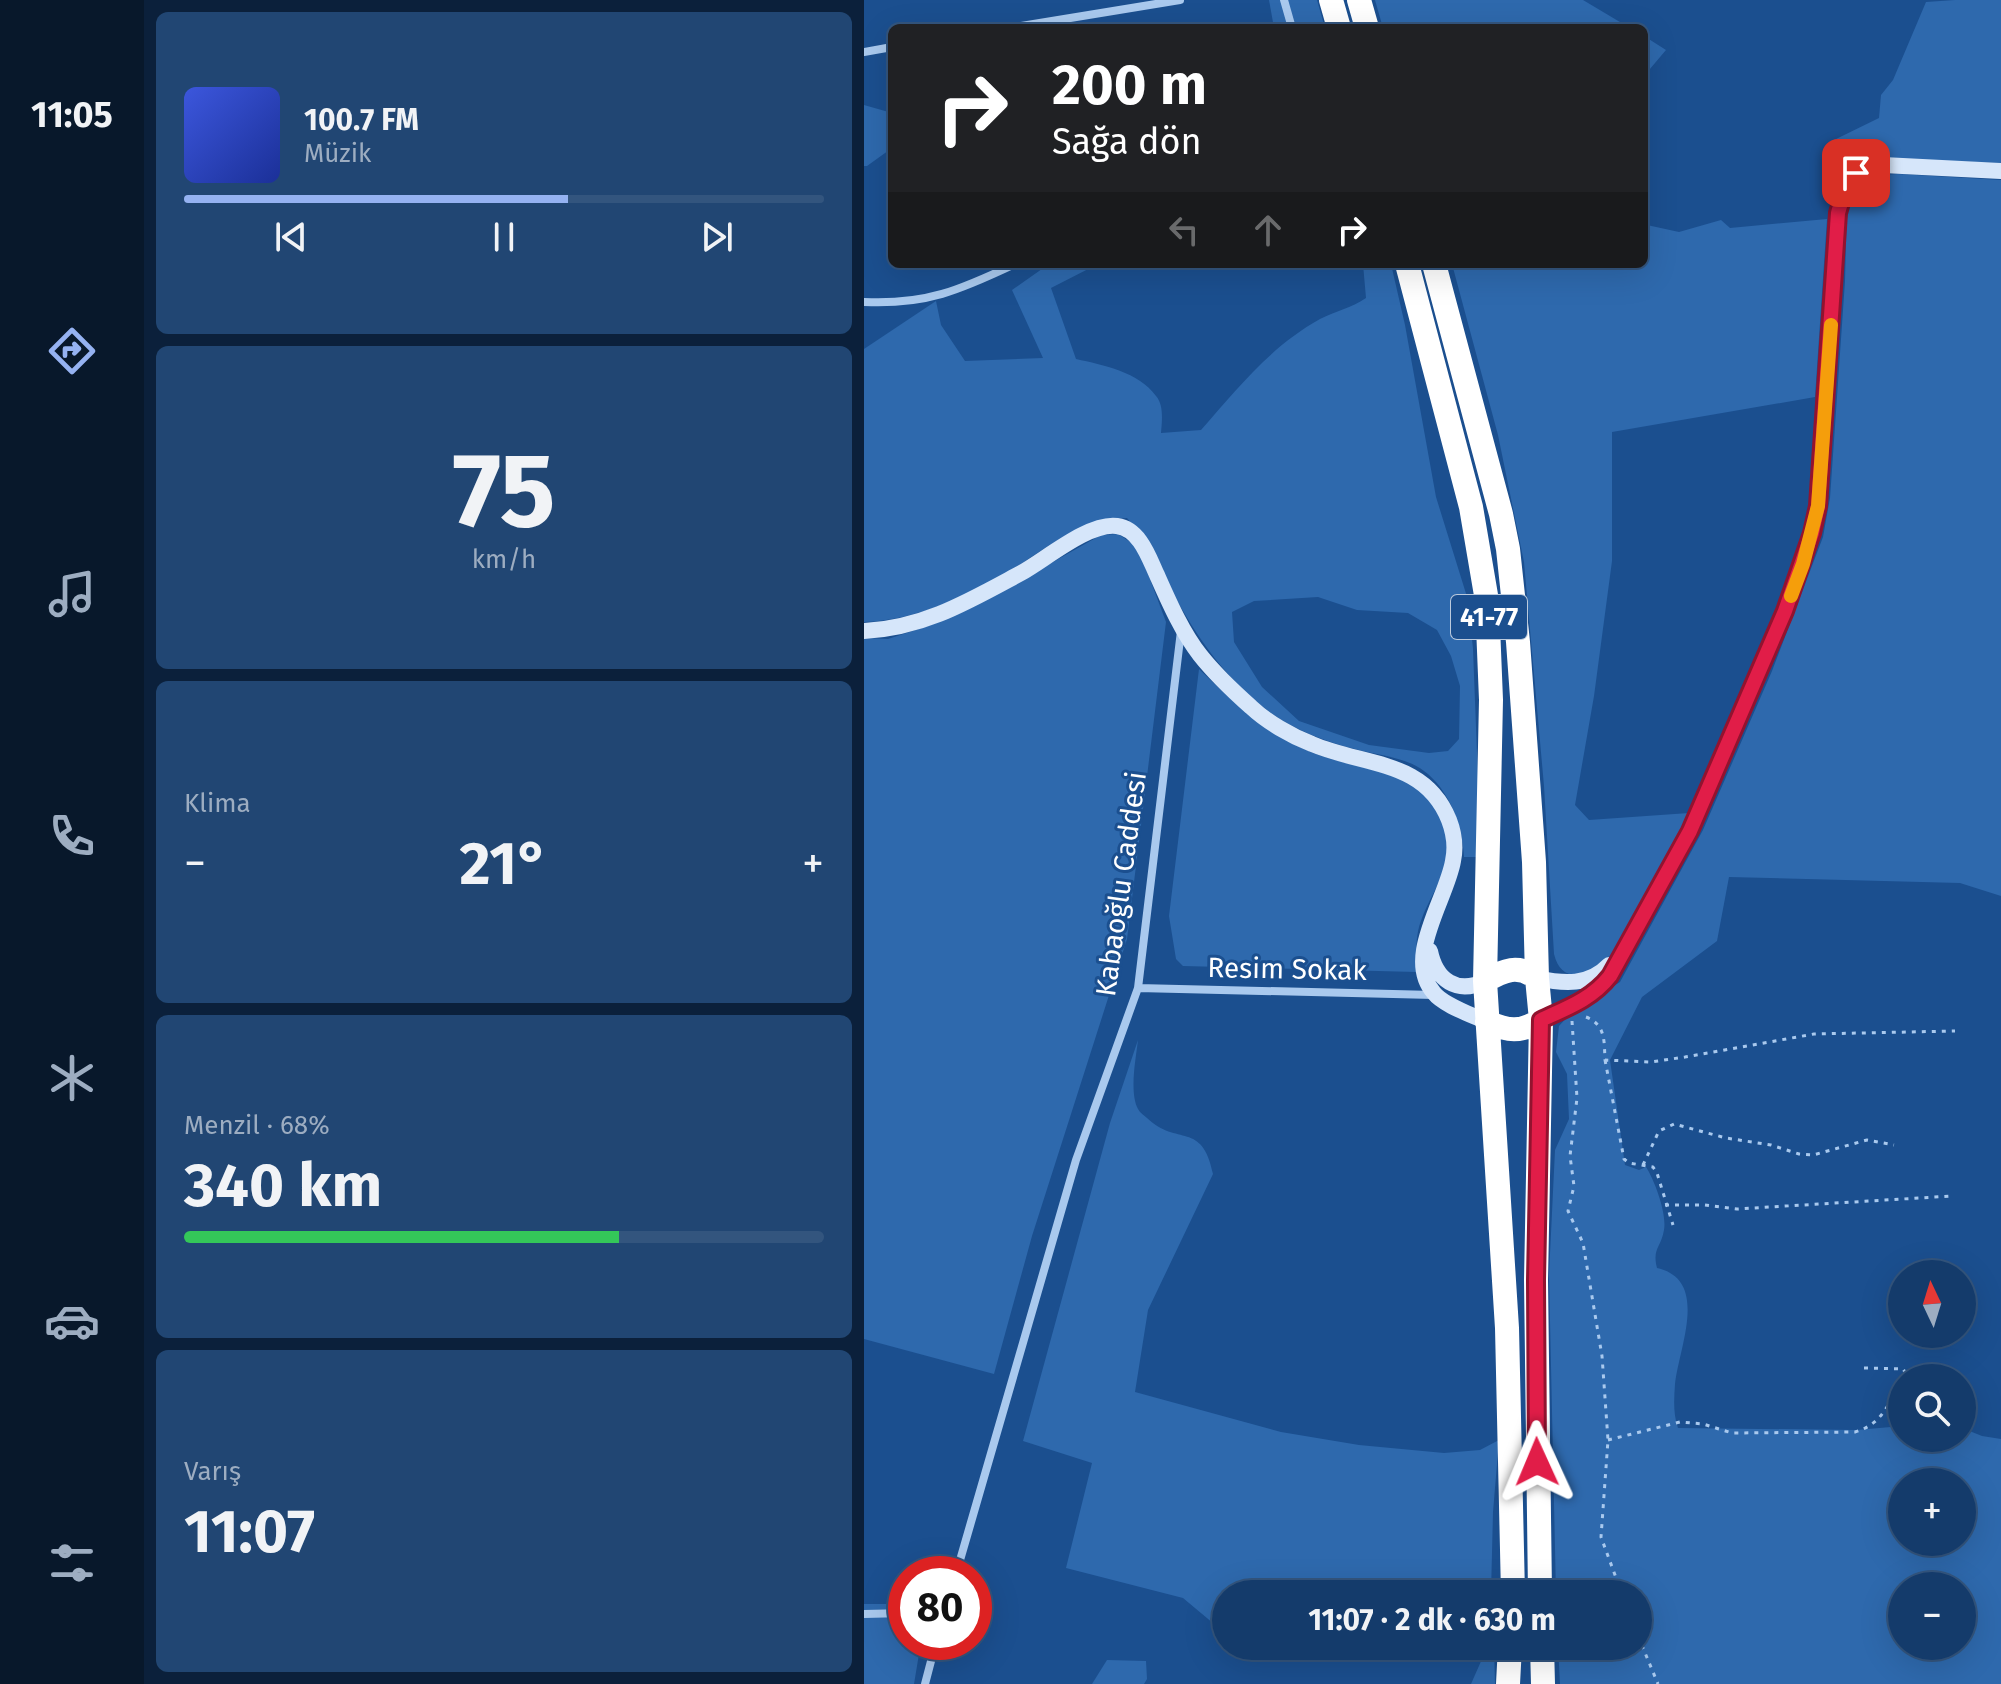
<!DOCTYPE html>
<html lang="tr">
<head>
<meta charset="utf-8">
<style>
	body { margin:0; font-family:"Fira Sans",sans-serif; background:#214673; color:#f1f3f6; height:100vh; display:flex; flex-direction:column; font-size:30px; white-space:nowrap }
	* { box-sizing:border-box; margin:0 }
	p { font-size:26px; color:#9dadc1 }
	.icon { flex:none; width:44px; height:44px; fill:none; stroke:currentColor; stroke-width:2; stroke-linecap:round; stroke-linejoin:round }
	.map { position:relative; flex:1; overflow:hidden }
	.side { display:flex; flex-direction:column; gap:12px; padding:12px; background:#0b203b; width:720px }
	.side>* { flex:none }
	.guide { position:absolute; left:24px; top:24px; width:760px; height:244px; border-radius:12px; box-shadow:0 8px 32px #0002,0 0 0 2px #33557e; background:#202124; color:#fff; overflow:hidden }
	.needle { width:52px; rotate:356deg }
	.controls { position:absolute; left:1024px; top:1260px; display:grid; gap:16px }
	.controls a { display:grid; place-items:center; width:88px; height:88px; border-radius:50%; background:#143b6b; box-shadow:0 8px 32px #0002,0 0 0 2px #33557e; font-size:40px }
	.speed { position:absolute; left:24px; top:1556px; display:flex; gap:16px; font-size:40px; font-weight:700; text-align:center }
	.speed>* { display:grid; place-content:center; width:104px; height:104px; border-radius:50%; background:#143b6b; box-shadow:0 8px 32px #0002,0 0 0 2px #33557e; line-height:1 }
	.speed .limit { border:12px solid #d22; background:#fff; color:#111 }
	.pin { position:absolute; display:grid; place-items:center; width:68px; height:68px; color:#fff; margin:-34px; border-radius:16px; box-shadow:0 4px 12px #0006 }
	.me { position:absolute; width:88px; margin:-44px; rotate:359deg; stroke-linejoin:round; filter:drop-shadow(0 0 6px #0008) }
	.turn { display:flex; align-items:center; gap:28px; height:168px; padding:0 32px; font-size:36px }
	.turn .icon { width:104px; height:104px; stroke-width:2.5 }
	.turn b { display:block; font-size:56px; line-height:68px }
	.lanes { display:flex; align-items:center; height:76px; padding:0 32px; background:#0003; justify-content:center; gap:40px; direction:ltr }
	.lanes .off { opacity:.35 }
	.big { font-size:60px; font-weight:700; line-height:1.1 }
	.side .tile { flex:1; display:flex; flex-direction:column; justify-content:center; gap:12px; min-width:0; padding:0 28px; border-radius:12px; background:#214673 }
	.side .dial { align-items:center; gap:0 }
	.dial b { font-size:104px; line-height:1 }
	.song { display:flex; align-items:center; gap:24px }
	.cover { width:96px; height:96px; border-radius:12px; background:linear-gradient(135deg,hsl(230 70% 55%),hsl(230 70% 35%)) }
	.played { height:8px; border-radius:4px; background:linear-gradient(90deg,#95b2f1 60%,#33557e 60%) }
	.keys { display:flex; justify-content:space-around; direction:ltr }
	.heat { display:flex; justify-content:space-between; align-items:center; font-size:44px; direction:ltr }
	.charge { height:12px; border-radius:6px; background:linear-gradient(90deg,#34c759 68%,#33557e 0) }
	.trip { position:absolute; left:348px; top:1580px; width:440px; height:80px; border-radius:40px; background:#143b6b; box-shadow:0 8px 32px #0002,0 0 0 2px #33557e; font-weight:700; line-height:80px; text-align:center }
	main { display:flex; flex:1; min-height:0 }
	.dock { display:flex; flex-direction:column; width:144px; justify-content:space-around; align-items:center; background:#08182b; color:#9dadc1 }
	.dock .icon { width:56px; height:56px }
	.dock .on { color:#95b2f1 }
	.dock b { font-size:36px; color:#f1f3f6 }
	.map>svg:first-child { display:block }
	.green { fill:#2e69ad; fill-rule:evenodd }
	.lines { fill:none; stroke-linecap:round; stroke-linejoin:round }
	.path { stroke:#a9c9ee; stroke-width:3; stroke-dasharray:4 6; stroke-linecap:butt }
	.street { stroke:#a9c9ee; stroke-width:8 }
	.secondary { stroke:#d6e6fa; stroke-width:16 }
	.highway { stroke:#fff; stroke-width:24 }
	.route-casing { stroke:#92132f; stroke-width:20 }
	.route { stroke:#e11d48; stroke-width:14 }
	.slow { stroke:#f59e0b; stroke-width:14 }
	.labels { text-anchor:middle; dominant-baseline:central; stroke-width:6; stroke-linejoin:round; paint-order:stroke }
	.shield { fill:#1b4f8f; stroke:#bbcadd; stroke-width:2 }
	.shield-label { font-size:26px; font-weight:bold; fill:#fff }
	.street-label { font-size:28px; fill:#fff; stroke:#1b4f8f }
</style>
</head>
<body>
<main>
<nav class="dock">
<b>11:05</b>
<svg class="icon on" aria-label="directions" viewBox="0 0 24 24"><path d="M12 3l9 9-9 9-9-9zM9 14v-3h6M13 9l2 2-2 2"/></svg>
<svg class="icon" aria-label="music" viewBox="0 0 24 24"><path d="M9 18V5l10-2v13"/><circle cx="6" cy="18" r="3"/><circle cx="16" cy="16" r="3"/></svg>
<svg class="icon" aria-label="phone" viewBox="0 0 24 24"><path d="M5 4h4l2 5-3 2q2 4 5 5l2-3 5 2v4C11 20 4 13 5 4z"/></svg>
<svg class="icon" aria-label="climate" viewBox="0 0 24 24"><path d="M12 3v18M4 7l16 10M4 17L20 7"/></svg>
<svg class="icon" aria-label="car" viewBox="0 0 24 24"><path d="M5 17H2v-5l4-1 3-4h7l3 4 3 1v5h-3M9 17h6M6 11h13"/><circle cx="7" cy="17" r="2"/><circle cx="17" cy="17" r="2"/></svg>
<svg class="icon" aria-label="filters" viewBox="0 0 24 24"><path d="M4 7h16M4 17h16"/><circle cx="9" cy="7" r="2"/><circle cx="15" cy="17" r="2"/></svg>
</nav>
<section class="side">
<div class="tile">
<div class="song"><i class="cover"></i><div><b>100.7 FM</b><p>Müzik</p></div></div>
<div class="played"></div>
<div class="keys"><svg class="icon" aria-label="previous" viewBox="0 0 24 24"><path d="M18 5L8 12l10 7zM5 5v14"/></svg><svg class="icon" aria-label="pause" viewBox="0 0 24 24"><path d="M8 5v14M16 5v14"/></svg><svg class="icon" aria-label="next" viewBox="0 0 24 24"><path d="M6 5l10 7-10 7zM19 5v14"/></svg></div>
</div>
<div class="tile dial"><b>75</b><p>km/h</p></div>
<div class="tile"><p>Klima</p>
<div class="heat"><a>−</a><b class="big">21°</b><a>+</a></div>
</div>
<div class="tile"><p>Menzil · 68%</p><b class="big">340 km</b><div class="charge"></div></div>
<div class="tile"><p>Varış</p><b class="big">11:07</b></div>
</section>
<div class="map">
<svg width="1137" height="1684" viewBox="0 0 1137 1684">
	<rect width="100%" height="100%" fill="#1b4f8f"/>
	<path class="green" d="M405,0H453L461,28H410Z
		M511,0H719L766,28H519Z
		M1091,0H1137V163L1003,158L986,161L982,166L971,151L970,140L1015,118L1017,95L1029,80L1062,2Z
		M780,36L802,50L780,76Z
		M0,105L28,113V148L3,166H0Z
		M1034,174L1137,180V896L1096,883L865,877L853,941L778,997L746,1060L761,1165L775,1170L782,1167C791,1181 803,1214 800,1230C797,1248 788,1248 793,1268C846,1280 815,1347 811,1384C810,1399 809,1414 814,1428L993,1430L1038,1426V1438H1098V1428L1118,1436L1137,1439V1684H696L694,1646H774V1594H692L685,1275L691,1150L705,1119L703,1074L692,1052L695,1026L707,1013L756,982L839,830L908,671L959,537L966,498L981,281L983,204L989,191L1000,181L1014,175ZM1038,1482H1098V1542H1038ZM1038,1586H1098V1646H1038Z
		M963,219L951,397L748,432V561L730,696L711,805L725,820L825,813L745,960C726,974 698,987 690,954L680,786L660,562L634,435L588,264H780V220L783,225L815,232L857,220L866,228Z
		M185,264H234L187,288L212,359C239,365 275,372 292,396C300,405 298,421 297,433L337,430C373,389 407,346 456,319C472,311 487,308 502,298L499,264H527L541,325L572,497L604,600L609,649L617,857H600C599,827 585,789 560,771C542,757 512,755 491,749C462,742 431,730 407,713C363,681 333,638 308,591C294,565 283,540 263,518C214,520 186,546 146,571C105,596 49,621 0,622V349L72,301L77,325L101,361L179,358L148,290ZM454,597L493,610L544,613L573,630L587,656L596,686L595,739L584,751L565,753L505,745L435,721L398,687L370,642L368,612L390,601Z
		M254,534L274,547L302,622L263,939L168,1236L130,1374L0,1339V638L24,639L67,625L121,600L237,535Z
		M335,669C367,700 401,732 442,750C493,773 579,767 584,843C586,870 567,894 558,918C551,935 552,953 553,972L319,966L312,959L305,916Z
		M274,1040C272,1058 265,1092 274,1109C276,1113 280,1115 283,1118C313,1147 338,1120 349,1174L284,1310L271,1392L417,1432L495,1445L580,1453L616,1450L635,1440L629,1512L627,1594H362V1634L319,1598L202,1568L228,1463L159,1441L246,1123Z
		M0,1604H42V1642H57L50,1684H0Z
		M610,1646H630L631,1684H607L618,1659Z
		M243,1660L282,1661L283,1679L280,1684H228Z"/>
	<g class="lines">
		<path class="path" d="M722,1017C742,1025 740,1041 741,1060L787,1062L821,1057L950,1034L1091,1031
			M708,1021L713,1098L706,1156L710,1186L704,1211L719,1243L738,1356L744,1440L737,1537L758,1594
			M741,1060L760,1159L765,1163L789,1167L793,1173L809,1225
			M779,1165L795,1131L810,1124L862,1138L907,1145L935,1154L949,1155L1003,1140L1030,1145
			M801,1205H841L873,1209L1088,1196
			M1000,1368L1039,1369L1044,1376
			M1042,1378L1063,1367
			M744,1440L816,1422L839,1424L868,1433L991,1432C1019,1424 1023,1404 1038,1382
			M774,1636L794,1684"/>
		<path class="street" d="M420,0L428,28
			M145,28L316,0
			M0,52L28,47
			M0,302C62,305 96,290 151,264
			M274,988L570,995
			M92,1574L212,1160L274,988L317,631
			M0,1614L42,1613
			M61,1684L72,1642"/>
		<path class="secondary" d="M0,631C60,628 105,601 157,573C181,560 225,522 253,526C276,529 285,558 293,575C305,602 318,632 336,655C351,674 369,691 387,707C403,722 427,736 448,744C499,766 561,759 585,820C590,833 592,847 589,861C583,898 539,958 570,993C579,1005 608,1015 623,1022
			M566,951C572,980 593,995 621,981
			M673,978C700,984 725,986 745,965
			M677,1020C703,1008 728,999 746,976L826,831L921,611L948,533L954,506L974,213C978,185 990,169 1019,165L1137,171"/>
		<path class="highway" d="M467,0L475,28
			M495,0L503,28
			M543,264L607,507L623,601L627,700L621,981L643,1328L649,1594
			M570,264L637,514L644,549L654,642L670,862L673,978L677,1020L672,1280L676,1594
			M621,981C640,970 654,964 673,978
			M623,1022C644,1031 656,1033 677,1020
			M678,1646L679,1684
			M644,1684L646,1646"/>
	</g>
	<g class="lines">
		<g class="route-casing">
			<path id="route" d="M673,1462L672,1280L677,1020C703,1008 728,999 746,976L826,831L921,611L948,533L954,506L974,213L982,185L992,173"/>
		</g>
		<use href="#route" class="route"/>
		<path class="slow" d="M927,596L939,564L954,506L967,325"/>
	</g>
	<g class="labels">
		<rect class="shield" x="587" y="595" width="76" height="44" rx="6"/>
		<g class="shield-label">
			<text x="625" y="617">41-77</text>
		</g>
		<g class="street-label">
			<text transform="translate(257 884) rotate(-82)">Kabaoğlu Caddesi</text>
			<text transform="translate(423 969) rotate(1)">Resim Sokak</text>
		</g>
	</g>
</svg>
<div class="controls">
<a><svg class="needle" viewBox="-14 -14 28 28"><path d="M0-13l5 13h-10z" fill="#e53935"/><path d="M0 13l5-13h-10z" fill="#9dadc1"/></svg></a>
<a><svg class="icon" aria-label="search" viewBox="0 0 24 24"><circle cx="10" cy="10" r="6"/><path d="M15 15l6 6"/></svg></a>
<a>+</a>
<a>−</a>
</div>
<div class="speed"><div class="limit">80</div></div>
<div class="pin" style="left:992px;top:173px;background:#d93025"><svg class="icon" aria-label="arrive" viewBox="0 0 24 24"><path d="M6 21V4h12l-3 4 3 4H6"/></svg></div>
<svg class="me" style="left:673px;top:1462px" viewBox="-20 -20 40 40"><path d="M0-17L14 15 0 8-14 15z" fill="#e11d48" stroke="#fff" stroke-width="4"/></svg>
<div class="trip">11:07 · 2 dk · 630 m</div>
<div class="guide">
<div class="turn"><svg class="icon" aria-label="right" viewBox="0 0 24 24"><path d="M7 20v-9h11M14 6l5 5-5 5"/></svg><div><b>200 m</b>Sağa dön</div></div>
<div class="lanes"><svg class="icon off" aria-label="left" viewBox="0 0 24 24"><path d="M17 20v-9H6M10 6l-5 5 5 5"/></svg><svg class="icon off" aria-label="ahead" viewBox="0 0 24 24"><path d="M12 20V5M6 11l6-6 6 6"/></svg><svg class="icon" aria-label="right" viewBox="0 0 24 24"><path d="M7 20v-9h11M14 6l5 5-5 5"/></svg></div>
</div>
</div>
</main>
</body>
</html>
